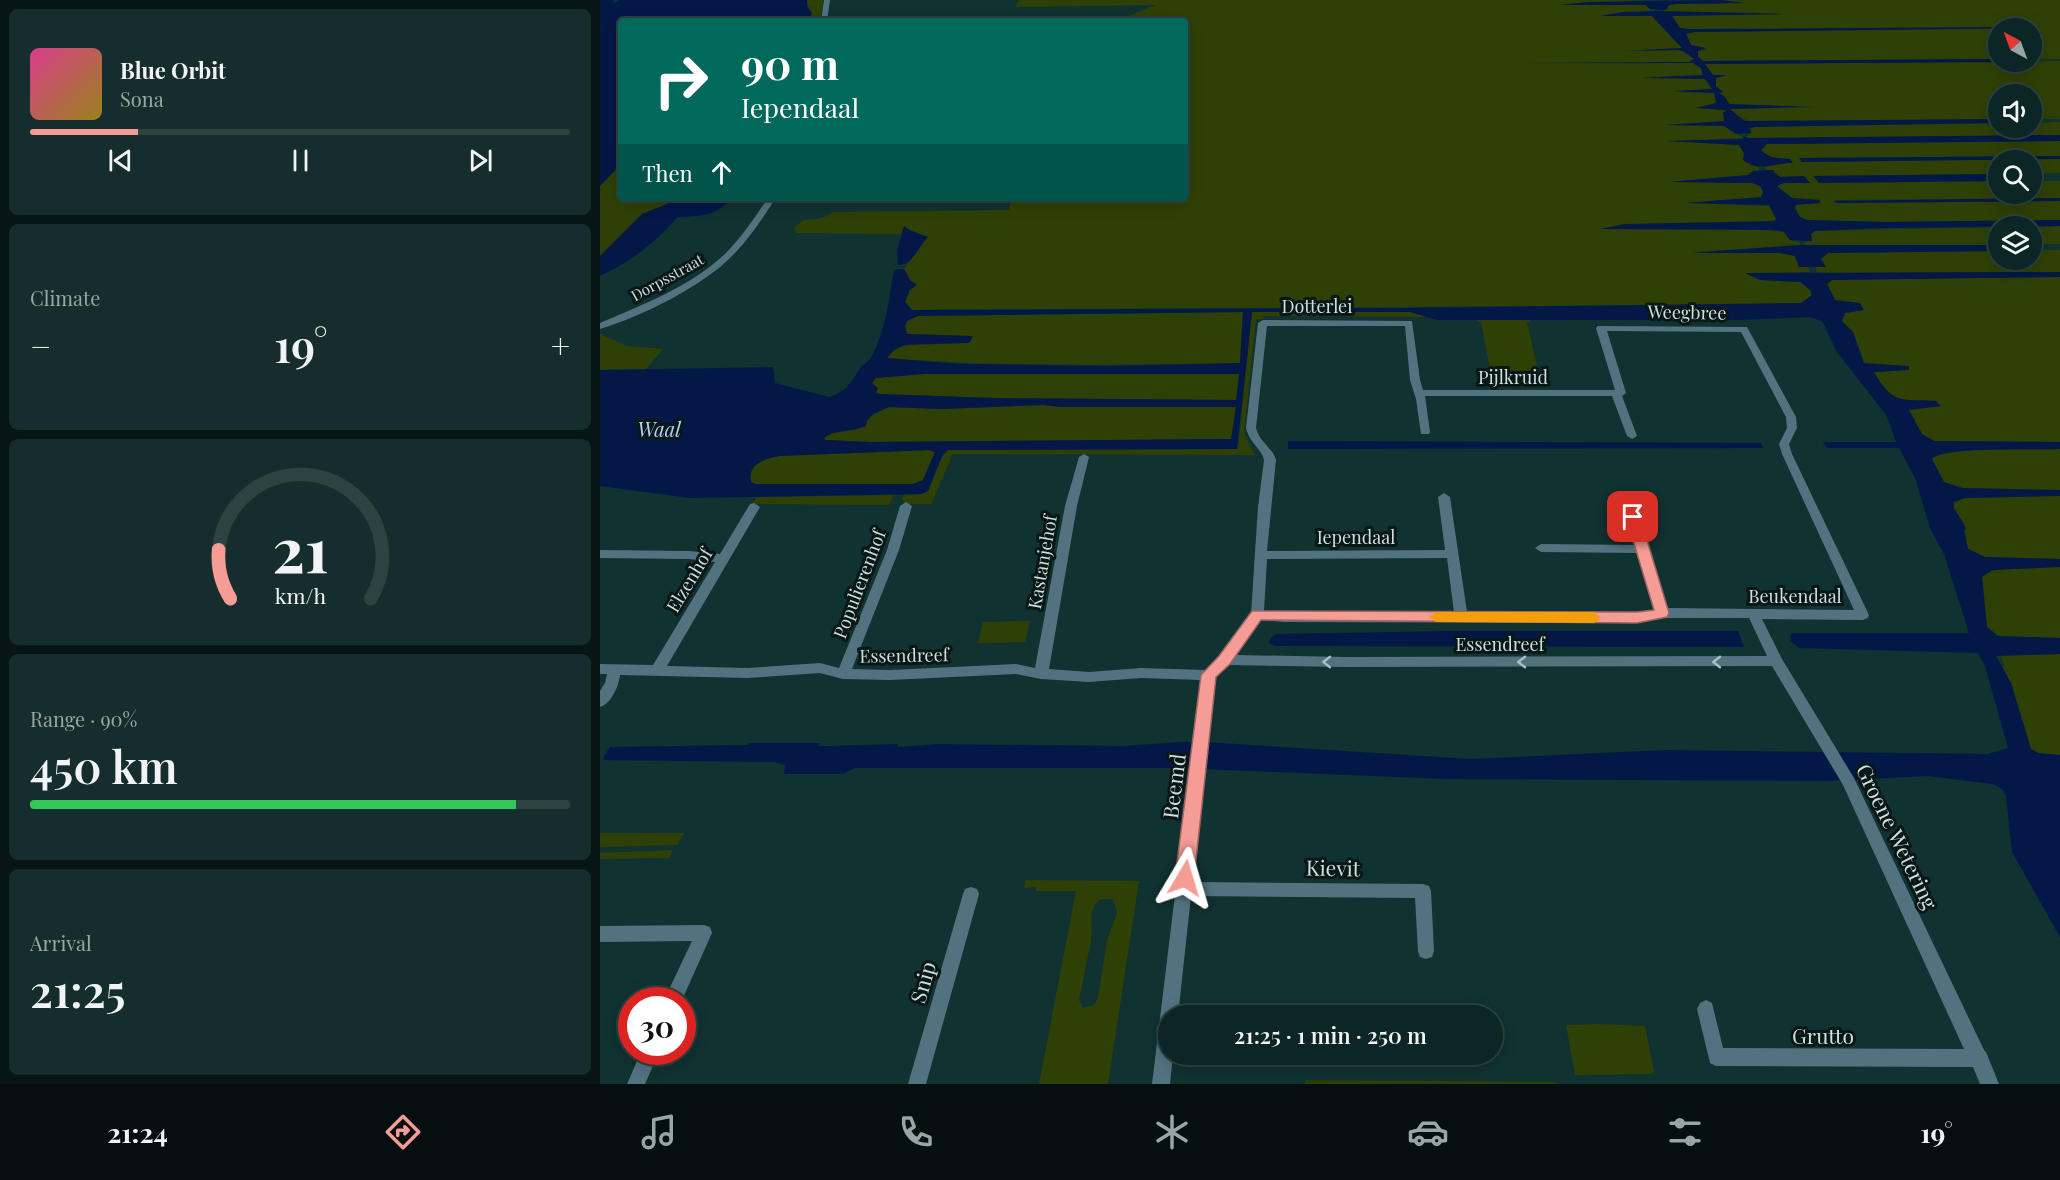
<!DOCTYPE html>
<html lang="en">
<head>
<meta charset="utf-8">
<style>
	body { margin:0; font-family:"Playfair Display",serif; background:#152e2d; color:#f1f3f6; height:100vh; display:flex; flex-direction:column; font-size:22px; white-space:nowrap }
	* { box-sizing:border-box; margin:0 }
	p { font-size:20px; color:#9aa5a7 }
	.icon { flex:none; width:33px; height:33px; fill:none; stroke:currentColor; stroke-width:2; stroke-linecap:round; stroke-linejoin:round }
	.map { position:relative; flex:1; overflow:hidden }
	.details { display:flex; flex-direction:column; gap:9px; padding:9px; background:#071514; width:600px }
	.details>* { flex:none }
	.guide { position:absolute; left:18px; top:18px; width:570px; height:183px; border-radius:6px; box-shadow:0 3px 15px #0003,0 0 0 2px #2c4342; background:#00695c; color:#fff; overflow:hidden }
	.needle { width:39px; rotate:319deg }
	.fabs { position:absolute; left:1388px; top:18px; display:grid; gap:12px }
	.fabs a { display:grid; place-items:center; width:54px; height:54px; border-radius:50%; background:#0c2625; box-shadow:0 3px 15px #0003,0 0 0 2px #2c4342; font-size:30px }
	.speed { position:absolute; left:18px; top:987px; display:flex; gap:12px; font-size:30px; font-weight:700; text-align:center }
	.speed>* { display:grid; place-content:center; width:78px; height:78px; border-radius:50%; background:#0c2625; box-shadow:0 3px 15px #0003,0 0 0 2px #2c4342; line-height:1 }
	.speed .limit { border:9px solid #d22; background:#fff; color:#111 }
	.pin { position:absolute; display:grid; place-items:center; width:51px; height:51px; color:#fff; margin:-26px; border-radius:12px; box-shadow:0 3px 9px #0006 }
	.me { position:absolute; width:66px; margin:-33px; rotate:7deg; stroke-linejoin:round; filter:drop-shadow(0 0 4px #0008) }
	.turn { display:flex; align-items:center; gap:21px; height:126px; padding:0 24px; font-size:27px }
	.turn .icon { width:78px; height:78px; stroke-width:2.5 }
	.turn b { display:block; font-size:42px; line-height:51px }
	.then { display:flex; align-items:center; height:57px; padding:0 24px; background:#0003; gap:12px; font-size:22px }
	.big { font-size:45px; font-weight:600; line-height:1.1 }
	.details .card { flex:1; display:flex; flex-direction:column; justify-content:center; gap:9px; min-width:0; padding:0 21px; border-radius:9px; background:#152e2d }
	.details .dial { align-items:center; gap:0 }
	.dial svg { height:156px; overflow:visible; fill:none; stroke:#2c4342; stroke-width:7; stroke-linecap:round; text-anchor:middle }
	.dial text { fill:#f1f3f6; stroke:none }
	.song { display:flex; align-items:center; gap:18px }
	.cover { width:72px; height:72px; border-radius:9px; background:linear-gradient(135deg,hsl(330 70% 55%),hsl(50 70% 35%)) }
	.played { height:6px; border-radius:3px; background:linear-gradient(90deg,#f59c96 20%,#2c4342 20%) }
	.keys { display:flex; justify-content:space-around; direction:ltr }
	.heat { display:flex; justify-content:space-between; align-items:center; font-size:33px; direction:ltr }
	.charge { height:9px; border-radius:4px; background:linear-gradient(90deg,#34c759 90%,#2c4342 0) }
	.trip { position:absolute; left:558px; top:1005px; width:345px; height:60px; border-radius:30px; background:#0c2625; box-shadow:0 3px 15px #0003,0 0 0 2px #2c4342; font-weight:600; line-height:60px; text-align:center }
	.tab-bar { display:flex; height:96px; justify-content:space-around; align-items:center; background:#050f0f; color:#9aa5a7 }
	.tab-bar .icon { width:42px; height:42px }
	.tab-bar .on { color:#f59c96 }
	.tab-bar b { font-size:27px; color:#f1f3f6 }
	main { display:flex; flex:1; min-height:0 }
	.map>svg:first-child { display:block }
	.green { fill:#2f4006; fill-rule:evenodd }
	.water { fill:#031847; fill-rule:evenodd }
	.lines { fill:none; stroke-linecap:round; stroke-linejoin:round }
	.minor { fill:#537280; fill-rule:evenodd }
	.tertiary { fill:#537280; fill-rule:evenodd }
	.oneway { stroke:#a8bec2 }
	.route { fill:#f59c96; stroke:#9f6562; stroke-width:1.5 }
	.slow { fill:#f59e0b }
	.labels { text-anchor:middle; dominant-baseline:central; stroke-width:6; stroke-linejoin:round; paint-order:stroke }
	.far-street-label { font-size:15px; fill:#cddfde; stroke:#091717 }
	.street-label { font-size:18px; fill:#cddfde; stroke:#091717 }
	.water-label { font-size:20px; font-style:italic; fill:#b3cdfd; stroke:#091717 }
	.near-street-label { font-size:21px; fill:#cddfde; stroke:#091717 }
</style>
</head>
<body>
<main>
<section class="details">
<div class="card">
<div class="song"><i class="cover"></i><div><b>Blue Orbit</b><p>Sona</p></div></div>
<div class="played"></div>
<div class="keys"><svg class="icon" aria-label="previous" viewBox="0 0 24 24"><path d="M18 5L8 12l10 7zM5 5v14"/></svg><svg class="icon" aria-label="pause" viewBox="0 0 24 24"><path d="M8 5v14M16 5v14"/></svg><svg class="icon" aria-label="next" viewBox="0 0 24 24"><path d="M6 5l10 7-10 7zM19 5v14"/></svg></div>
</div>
<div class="card"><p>Climate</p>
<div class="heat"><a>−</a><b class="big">19°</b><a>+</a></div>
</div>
<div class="card dial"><svg viewBox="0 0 100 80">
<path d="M14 69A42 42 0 1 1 86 69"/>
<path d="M14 69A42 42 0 0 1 8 44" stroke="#f59c96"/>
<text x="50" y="56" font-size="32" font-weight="700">21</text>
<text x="50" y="72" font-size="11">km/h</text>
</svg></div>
<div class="card"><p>Range · 90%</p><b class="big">450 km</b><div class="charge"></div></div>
<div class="card"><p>Arrival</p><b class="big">21:25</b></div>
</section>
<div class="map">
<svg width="1460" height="1084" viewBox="0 0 1460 1084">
	<rect width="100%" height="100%" fill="#103231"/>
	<path class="green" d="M207,0H223L221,19L149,21L203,18L209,11Z
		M419,0H1049L968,4L1046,5L1050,9L1058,10L1005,16H1052L1082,48L1039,50H1079L1095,59L1089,62L918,64L1093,63L1101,68L1103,75L1050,77L1105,79L1113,89L1076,92L1114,93L1117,103L1100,108L1125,110L1124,122L1072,125L1124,126L1144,138L1077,141L1139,145L1151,166L1158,167L1159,170L1148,175L1074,182L1152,183L1161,186L1163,192L1161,197L1095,203L1169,206L1177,219L1157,229L1184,232L1190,240L1199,242L1200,245L1095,252L1180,253L1195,256L1199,267H1208L1210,272L1147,273L1160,280L1200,282L1211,291V296L1201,303L1094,305L312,310L305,302C311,289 313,281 304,269L327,237L304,227L302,234L196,233L194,230C206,213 209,223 224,217C227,216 230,214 233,212L409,210L411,198H585V16L526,17L556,5L415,7Z
		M1055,0H1460V59H1431V28L1088,29L1080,28L1072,16L1158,13L1063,12L1069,5L1076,4L1137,3L1121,0Z
		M1398,29V59L1103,61L1098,57V51L1106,50L1091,45L1086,34L1094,32Z
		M1460,61V119H1431V94H1398V119L1150,122L1129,111L1130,109L1195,107L1129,104L1125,97L1118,93L1122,92L1116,86V78L1124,76L1113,75L1104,64Z
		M1460,122V135L1148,138L1147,136L1151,133L1150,128L1155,127L1398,123V128H1431V123Z
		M1460,141V156L1200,158L1202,162L1460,159V173L1431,174V160H1398V174L1214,176L1219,183L1398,181V194H1431V181H1460V198L1234,200L1237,203L1460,201V220L1287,222L1207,220L1200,217L1195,208L1196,205L1220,203V200L1192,198L1176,186L1184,183H1209L1204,176L1180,177L1172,170H1166L1165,167L1179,163L1192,162L1190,159L1171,158L1161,150L1167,144Z
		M21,164V198H82L42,214L0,256V186Z
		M1460,226V244H1431V227Z
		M1398,227V245L1218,247L1205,245L1204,242L1212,241L1211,234L1215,231Z
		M1431,250H1460V272L1226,273L1217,272L1215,267H1226L1220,259L1228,253L1398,251V260H1431Z
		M1460,277V442L1334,441L1322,434L1308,410L1340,406L1336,401C1297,399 1296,406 1273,372L1308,370L1264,364L1253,332L1242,322L1245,313L1264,310L1235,300L1227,284L1231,280Z
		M643,312L640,363C522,365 405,367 287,358C297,338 348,343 369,343L372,337L307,334L305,326L307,321L318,316Z
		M652,312H810L832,317L664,316L663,319H656L644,433L655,455L353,454L331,504H306L302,499L304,495L322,494L344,454L348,450L637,449L638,448Z
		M877,319H930V322H927L940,379H892L881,322H877Z
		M0,334L27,346L63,349L46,369L0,370Z
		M324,374H639L637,400L393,398L280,394L276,393L272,383L275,378Z
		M444,405L460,407H636L632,439L270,442L225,440L224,438L233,433L255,430L273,415L289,407L341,409Z
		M1460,449V490L1362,488L1344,482L1332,459C1341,446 1440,450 1460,449Z
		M329,450L335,452L323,480L313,484H155L151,482C147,464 165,459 179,456Z
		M294,495L289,505L153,504L156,497Z
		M1460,496V559L1385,557L1368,549L1364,524L1354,508V502L1365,498Z
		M1460,567V638L1398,636L1387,627L1382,577C1395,564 1441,567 1460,567Z
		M430,621L425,642L378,643L383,622Z
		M1397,654H1460V755L1438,753L1431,749L1411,683L1402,666H1405L1400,656H1396Z
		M0,833H84L77,845L0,847Z
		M73,850L69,858L0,859V853Z
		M426,880L539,881L508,1084H439L476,891H436V887L424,888ZM501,899H513L517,913L507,940L498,998L494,1005L483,1008L479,1000L491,941L492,912L496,903Z
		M1000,1024L1045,1026L1054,1071L1051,1074L975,1075L966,1025Z
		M706,1080L956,1082L957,1084H705Z"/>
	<path class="water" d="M0,0H13L14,3L20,0H207V6L212,13L211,16L206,18L149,21H21V164L0,186Z
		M1121,0L1145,3L1076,4L1069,5L1066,10H1062L1050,9L1045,5H960L987,2Z
		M1059,11L1188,14L1072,16L1080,28L1088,29L1403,27L1420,28L1094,32L1086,34L1091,45L1106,48L1098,51V57L1103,61L1398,59V62H1405L1105,64L1113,75H1127L1116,78V86L1123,92L1119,93L1125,97L1129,104L1214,107L1130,109L1144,121L1398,119V123L1155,127L1150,128L1151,133L1136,134L1124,126L1064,125L1124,121L1123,112H1126L1125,110L1096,108L1116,103L1114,93L1072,91L1112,89L1105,79L1041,78L1103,75L1101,68L1093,63H916L1089,62L1094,59L1084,51L1079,50L1026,51L1082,48L1052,16H1000L1023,12Z
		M1460,135V141L1167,144L1161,150C1170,159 1178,158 1190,159L1193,163C1174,163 1159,172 1143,160L1144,153L1139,145L1065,141L1140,139L1144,138L1143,136L1148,138Z
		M1460,156V159L1202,162L1199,158Z
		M1166,170H1172L1180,177L1204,176L1210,183H1184L1177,186L1192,198L1220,200V203L1196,205L1195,208L1200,217L1207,220L1287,222L1460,220V226L1280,228L1215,231L1211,234L1212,241L1190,240L1184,232L1176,230L1000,229L1025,224L1175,221L1176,219L1169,205L1085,203L1161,197L1163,192L1160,186L1152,183L1069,182L1148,175L1153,171Z
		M1398,174V181L1219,183L1213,176Z
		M82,198H131C116,217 101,216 78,217C51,246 35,259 0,276V256L42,214Z
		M1460,198V201L1237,203L1233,201Z
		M304,226L311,231L328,237C318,247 313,265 298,265L297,250Z
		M1200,245H1398V251L1228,253L1221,259L1226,267H1199L1195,256L1180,253H1092Z
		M297,269H304L310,280L317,285L310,290L305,302L312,310L809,308L1201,303L1211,296V291L1201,282L1160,280L1145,273L1460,272V277L1232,280L1227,284L1235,300L1260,303L1264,310L1245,313L1242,321L1253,332L1264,363L1309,366V370L1274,372C1293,405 1301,399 1336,401L1341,406L1309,410L1322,434L1334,441L1460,442V449C1440,450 1341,446 1332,459L1344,482L1362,488L1460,490V496L1365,498L1354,502V508L1366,528L1364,531L1368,549L1385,557L1460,559V567L1392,570L1382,577L1387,627L1398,636L1460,638V654L1396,656L1411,683L1431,749L1438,753L1460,755V937L1412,852L1406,796L1402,789L1393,784L1326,776L1227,781L844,779L578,768H255L242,774H184L185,765L174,762L4,760L3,758L10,747L147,745L149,743H220L219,746H230L298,744V747L337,744L522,746L582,742L621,743L870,759L1067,750L1388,754L1408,748L1385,666L1378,653L1199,648L1191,641L1190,637L1192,633H1369L1344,554L1330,528L1315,478L1299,448H1227L1223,442H1296L1287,416L1237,352L1222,321L1209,317L1140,320H837L810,312H652L637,449L348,450L343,454L328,491L322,494L90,498L0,486V370L173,367L175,383L229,397C244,393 251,383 259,370C262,364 269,362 272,356C285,330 289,302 293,274ZM643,312L640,363L505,366L359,364L287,358L294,350L303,345L369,343L373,336L307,334L305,326L307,321L318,316ZM324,374H639L636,400L393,398L280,394L276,393L278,388L272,383L276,378ZM444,405L460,407H636L631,439L270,442L225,440L224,438C234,429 253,432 266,426L267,421L273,414L289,407L341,409ZM329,450L335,452L323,480L313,484H155L151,482C147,464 165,459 179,456Z
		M688,441L1161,443L1163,448L688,449Z
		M851,631H1138L1144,647L675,646L669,643L671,637L677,634Z"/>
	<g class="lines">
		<path class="minor" d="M663,320L812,321L820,380L823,390H1015L996,328L998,326L1147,327L1196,417L1197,428L1189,444L1192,454L1269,615L1268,618L1263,620L1162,619L1182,659L1254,778L1384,1050L1386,1052L1399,1084H1380L1373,1067L1116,1066L1110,1063L1097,1009L1100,1003L1106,1000L1112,1003L1123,1048L1364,1049L1243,785L1172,666L745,667L628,665L615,677L592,882L823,884L829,886L831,891L834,951L832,957L826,959L820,957L818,951L815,898L591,896L578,1016H568V1054H573L570,1084H552L601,680L541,678L489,682L441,679L416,674L290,680L243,679L220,673L148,678L20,675C19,686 11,704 0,707V691L5,683L7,674H0V664L53,665L115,562L89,559L0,558V550L89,551L120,554L150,504L154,503L160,507L67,666L148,668L220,663L239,668L287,550L300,506L306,502L312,506L299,550L252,669L290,670L416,664L435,668L465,506L479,457L484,454L489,457L477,506L449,669L489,672L541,668L605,670L620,656L651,614L658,507L664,460C662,449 650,444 646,428L658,323ZM667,326H805L810,380L816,399L821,434H829L830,432L825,396H1012L1027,436L1032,439L1037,436L1022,396L1026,393L1007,331L1141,332L1186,417L1187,428L1179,444L1182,454L1254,610L1067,608L1039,517L1029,505L1025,504L1019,508L1027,518L1035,545L941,544L935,548L941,552L1038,553L1055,610L1037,613L867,612L850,497L844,493L838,497L845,550L667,551L676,460C672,447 660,443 656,428ZM847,558L854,612L664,611L667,559ZM1062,618H1149L1167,656L745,657L636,655L660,620L683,622L1037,623Z
			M371,887L377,889L379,894L326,1084H308L363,894L365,889Z
			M104,925L110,927L112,933L82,1000H64L92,941L0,942V926Z
			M41,1052H59L45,1084H27Z"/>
		<path class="tertiary" d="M224,0H230L227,21H221Z
			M168,198H176C163,217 150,238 134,254C105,285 41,317 0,329V323C44,304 90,287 126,253C142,237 155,217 168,198Z"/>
	</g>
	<defs><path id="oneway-chevron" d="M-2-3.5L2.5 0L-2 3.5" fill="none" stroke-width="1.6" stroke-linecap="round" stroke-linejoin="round" transform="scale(1.5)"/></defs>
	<g class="oneway">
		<use href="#oneway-chevron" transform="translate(727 662) rotate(-179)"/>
		<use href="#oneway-chevron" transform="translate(922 662) rotate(180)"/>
		<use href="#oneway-chevron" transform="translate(1117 662) rotate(180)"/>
	</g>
	<path class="route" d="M1033,512L1040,517L1069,613L1067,617L1037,623L661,620L630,664L616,677L594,878L591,884L585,886L578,884L575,878L601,675L619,656L652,611L1037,612L1054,610L1026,517Z"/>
	<path class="slow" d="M836,612H994L1001,618L994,623L836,622L829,617Z"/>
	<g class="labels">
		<g class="far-street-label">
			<text transform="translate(67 277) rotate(-29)">Dorpsstraat</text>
		</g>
		<g class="street-label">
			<text x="717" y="306">Dotterlei</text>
			<text transform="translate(1087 312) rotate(1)">Weegbree</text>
			<text x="913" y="377">Pijlkruid</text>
			<text x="756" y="537">Iependaal</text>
			<text transform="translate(442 562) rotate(-80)">Kastanjehof</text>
			<text transform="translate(89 580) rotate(-59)">Elzenhof</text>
			<text transform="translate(259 584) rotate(-69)">Populierenhof</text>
			<text x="1195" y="596">Beukendaal</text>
			<text x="900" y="644">Essendreef</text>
			<text transform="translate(304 655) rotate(-1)">Essendreef</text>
		</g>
		<g class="water-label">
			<text x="59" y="428">Waal</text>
		</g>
		<g class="near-street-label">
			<text transform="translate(573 786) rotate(-83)">Beemd</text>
			<text transform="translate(1298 836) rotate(64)">Groene Wetering</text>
			<text transform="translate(733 867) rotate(1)">Kievit</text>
			<text transform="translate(322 982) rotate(-74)">Snip</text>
			<text x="1223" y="1035">Grutto</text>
		</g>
	</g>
</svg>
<div class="fabs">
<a><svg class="needle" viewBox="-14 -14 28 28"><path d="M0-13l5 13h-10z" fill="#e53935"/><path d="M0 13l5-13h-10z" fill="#9aa5a7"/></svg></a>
<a><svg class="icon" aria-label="sound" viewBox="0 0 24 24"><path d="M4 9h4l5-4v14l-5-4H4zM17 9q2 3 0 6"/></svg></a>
<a><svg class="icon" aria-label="search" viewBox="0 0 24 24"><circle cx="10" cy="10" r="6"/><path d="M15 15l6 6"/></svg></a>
<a><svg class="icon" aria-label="layers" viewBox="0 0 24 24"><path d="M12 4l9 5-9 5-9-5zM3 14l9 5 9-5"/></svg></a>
</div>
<div class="speed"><div class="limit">30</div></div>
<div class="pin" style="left:1033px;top:517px;background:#d93025"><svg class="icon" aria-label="arrive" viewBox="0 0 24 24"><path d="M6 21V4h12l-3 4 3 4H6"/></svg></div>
<svg class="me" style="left:585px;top:878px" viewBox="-20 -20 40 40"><path d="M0-17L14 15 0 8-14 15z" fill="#f59c96" stroke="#fff" stroke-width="4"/></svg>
<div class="trip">21:25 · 1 min · 250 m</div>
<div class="guide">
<div class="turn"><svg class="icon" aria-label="right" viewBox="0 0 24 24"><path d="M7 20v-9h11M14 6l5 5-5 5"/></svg><div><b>90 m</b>Iependaal</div></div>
<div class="then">Then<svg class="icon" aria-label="ahead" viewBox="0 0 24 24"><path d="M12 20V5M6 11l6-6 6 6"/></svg></div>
</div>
</div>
</main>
<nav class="tab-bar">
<b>21:24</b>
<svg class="icon on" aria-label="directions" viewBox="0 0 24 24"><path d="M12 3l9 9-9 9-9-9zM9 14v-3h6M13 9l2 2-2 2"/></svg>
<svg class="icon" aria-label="music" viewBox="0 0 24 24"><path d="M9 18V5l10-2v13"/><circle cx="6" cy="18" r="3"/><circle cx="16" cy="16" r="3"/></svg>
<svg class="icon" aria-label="phone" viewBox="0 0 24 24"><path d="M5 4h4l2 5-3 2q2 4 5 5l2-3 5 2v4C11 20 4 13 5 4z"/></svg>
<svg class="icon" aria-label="climate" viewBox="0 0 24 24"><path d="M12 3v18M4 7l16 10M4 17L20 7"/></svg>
<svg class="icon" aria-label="car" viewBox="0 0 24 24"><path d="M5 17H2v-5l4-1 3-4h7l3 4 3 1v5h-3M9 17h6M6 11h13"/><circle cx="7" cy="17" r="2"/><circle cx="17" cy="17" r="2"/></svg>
<svg class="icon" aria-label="filters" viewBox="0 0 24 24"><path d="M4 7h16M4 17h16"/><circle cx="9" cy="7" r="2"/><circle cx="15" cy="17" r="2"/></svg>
<b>19°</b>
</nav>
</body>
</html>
